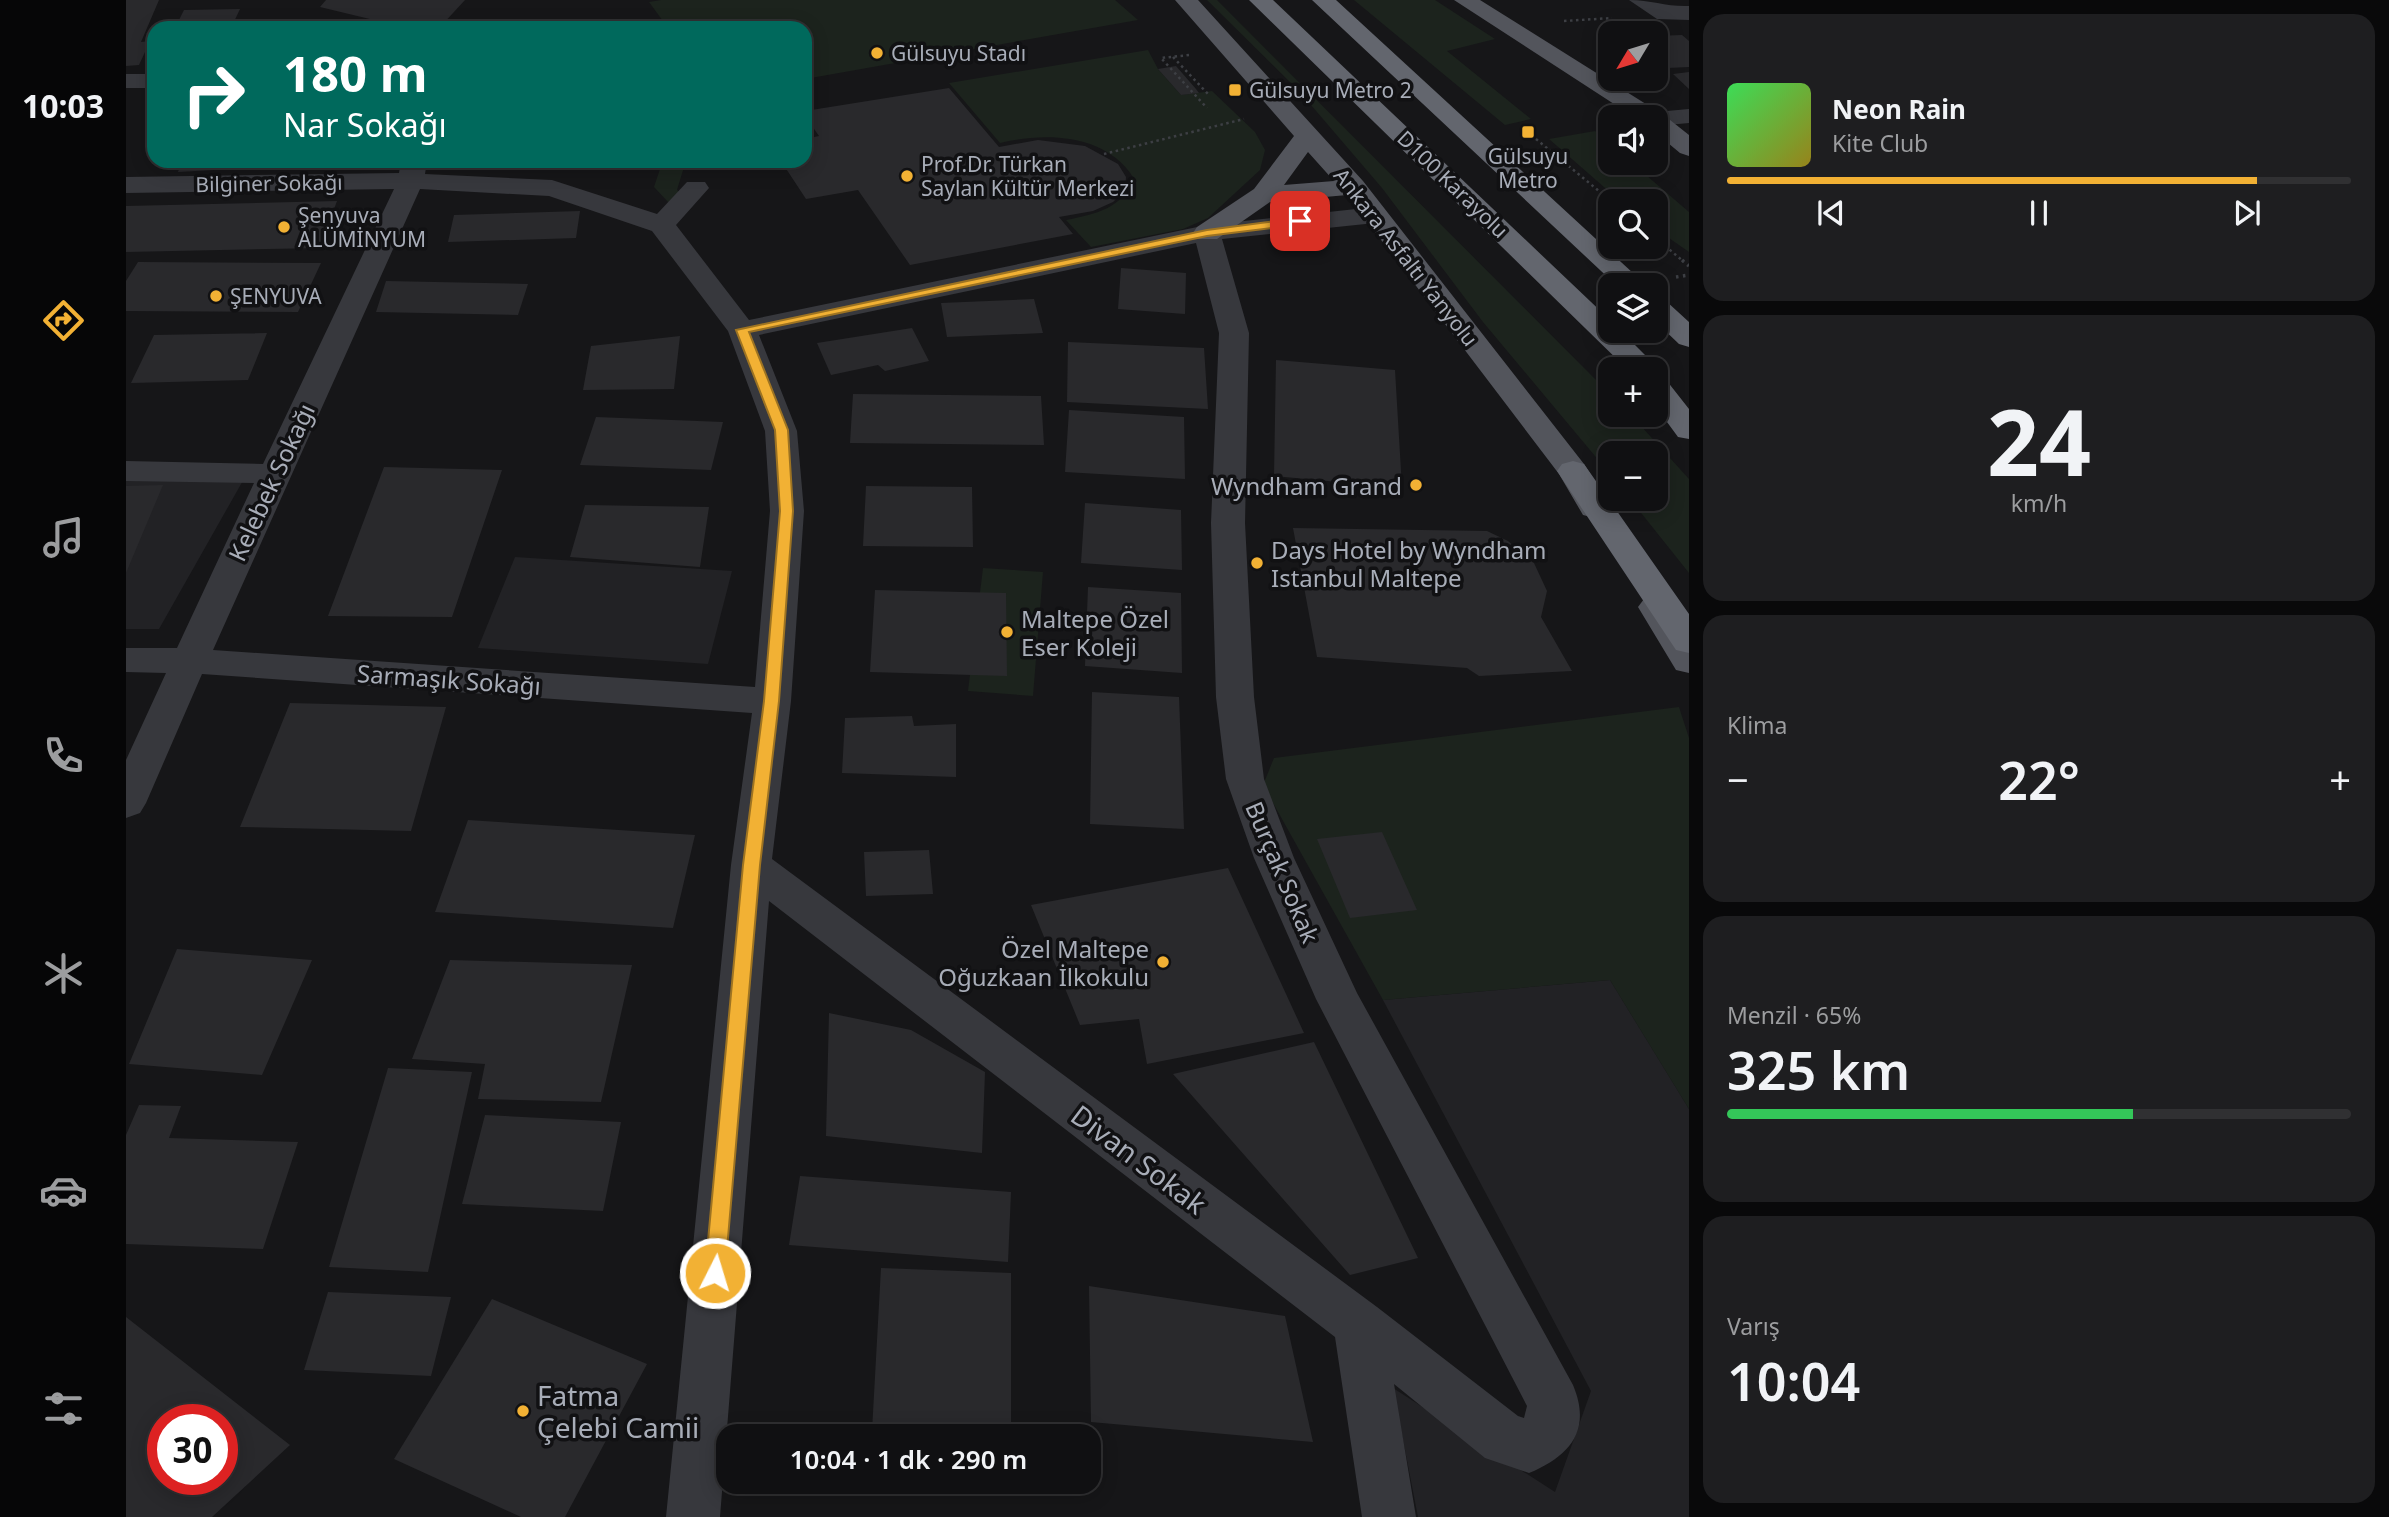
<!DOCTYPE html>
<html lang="tr">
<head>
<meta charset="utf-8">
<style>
	body { margin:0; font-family:"Noto Sans",sans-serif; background:#1e1e20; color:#f1f3f6; height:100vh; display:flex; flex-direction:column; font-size:26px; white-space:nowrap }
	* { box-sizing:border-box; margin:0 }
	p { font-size:23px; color:#9c9d9f }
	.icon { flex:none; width:38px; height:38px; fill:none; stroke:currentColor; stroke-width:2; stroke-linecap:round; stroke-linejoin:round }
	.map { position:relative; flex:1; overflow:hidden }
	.details { display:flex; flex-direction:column; gap:14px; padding:14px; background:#09090a; width:700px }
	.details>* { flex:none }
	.hud { position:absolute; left:21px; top:21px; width:665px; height:147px; border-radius:21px; box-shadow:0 4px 18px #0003,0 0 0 2px #303032; background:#00695c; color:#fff; overflow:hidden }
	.needle { width:46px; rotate:232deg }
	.fabs { position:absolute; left:1472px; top:21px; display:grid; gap:14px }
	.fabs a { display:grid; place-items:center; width:70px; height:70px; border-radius:14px; background:#101012; box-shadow:0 4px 18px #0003,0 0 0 2px #303032; font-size:35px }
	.speed { position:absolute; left:21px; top:1404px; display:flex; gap:14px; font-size:35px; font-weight:700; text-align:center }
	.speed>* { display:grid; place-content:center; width:91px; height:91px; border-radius:50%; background:#101012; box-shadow:0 4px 18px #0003,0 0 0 2px #303032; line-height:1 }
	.speed .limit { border:10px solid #d22; background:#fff; color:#111 }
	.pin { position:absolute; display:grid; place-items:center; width:60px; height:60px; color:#fff; margin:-30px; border-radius:14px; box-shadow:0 4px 10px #0006 }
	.me { position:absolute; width:77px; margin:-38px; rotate:5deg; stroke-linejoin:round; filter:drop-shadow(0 0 5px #0008) }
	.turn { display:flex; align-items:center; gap:24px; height:147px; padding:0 21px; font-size:32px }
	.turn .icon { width:91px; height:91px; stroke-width:2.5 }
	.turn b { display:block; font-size:49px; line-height:60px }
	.big { font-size:52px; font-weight:600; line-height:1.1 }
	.details .tile { flex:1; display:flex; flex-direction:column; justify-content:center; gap:10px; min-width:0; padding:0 24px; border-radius:21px; background:#1e1e20 }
	.details .dial { align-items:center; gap:0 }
	.dial b { font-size:91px; line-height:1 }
	.song { display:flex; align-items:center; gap:21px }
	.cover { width:84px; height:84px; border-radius:10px; background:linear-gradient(135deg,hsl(130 70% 55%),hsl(50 70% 35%)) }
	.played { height:7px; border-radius:4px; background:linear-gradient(90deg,#f2b134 85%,#303032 85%) }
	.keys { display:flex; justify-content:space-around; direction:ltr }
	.heat { display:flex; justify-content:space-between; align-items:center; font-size:38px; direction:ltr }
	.charge { height:10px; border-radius:5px; background:linear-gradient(90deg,#34c759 65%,#303032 0) }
	.trip { position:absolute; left:590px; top:1424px; width:385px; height:70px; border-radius:21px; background:#101012; box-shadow:0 4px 18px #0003,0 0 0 2px #303032; font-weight:600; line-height:70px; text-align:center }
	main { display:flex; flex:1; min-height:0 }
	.dock { display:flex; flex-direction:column; width:126px; justify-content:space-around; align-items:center; background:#060607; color:#9c9d9f }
	.dock .icon { width:49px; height:49px }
	.dock .current { color:#f2b134 }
	.dock b { font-size:32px; color:#f1f3f6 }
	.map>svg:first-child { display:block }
	.built { fill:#222225 }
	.green { fill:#1c231d }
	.building { fill:#29292c; fill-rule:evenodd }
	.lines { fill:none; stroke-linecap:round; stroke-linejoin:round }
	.path-far1 { stroke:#3d3f44; stroke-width:2.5; stroke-dasharray:2.5 3.5; stroke-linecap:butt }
	.path { stroke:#3d3f44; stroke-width:3.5; stroke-dasharray:2.5 4.5; stroke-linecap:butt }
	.minor { fill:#37383d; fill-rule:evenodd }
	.major { fill:#53555c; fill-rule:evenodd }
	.highway { fill:#63666e; fill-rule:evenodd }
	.route { fill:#f2b134; stroke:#9d7322; stroke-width:2 }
	.poi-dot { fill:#f2b134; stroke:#111113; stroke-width:2.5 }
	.labels { text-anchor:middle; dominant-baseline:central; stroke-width:7; stroke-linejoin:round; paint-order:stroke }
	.far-poi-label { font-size:21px; fill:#a8adb8; stroke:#111113; text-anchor:start }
	.far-street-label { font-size:21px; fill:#a8adb8; stroke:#111113 }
	.street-label { font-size:24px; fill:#a8adb8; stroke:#111113 }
	.poi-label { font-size:24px; fill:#a8adb8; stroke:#111113; text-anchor:end }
	.near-street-label { font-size:28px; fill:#a8adb8; stroke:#111113 }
	.near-poi-label { font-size:28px; fill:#a8adb8; stroke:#111113; text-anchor:start }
</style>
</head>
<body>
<main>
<nav class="dock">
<b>10:03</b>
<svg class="icon current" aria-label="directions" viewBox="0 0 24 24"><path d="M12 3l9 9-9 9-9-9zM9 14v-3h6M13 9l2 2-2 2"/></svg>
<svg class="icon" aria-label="music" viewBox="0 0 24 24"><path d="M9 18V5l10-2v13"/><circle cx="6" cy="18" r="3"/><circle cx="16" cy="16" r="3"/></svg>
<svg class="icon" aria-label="phone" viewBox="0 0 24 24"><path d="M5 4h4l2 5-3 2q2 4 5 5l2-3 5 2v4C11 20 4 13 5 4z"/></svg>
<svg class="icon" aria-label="climate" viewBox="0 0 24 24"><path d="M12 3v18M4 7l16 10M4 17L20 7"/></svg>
<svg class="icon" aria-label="car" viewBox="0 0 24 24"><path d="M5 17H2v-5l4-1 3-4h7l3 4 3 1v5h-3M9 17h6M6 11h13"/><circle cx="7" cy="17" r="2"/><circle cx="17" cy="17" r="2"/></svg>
<svg class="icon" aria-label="filters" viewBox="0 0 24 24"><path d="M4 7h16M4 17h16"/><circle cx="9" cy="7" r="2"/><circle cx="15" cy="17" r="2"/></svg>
</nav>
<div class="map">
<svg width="1563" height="1517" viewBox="0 0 1563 1517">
	<rect width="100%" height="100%" fill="#161618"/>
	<path class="built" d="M0,477H119L33,629H0Z
		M389,557L606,571L582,664L352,648Z
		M1484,980L1563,1109V1517H1292L1267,1388L1429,1492L1465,1391L1257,1000Z"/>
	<path class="green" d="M535,0H989L1012,20L679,79V28H542L523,2Z
		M1081,0H1091L1484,394V415H1505L1563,479V573L1504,499H1530V453H1484V474L1357,322L1256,188L1173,91Z
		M1228,0H1309L1369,39L1321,51L1405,119L1379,125Z
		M1022,50L1032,69L1055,95L1086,91L1129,132L1139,150L1134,170L1082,218L1057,229L965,247L940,220C969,214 998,209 1007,177C979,134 920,132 874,143L823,83Z
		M1469,131L1484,144V163H1506L1563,212V252L1530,229V201H1494L1423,139Z
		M535,166L558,167L551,190L556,194L543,203L528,187Z
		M857,568L917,572L907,696L842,691Z
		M1553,707L1563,738V1109L1484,980L1257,1000L1137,785L1148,758Z"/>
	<path class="building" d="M0,0H33L15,42L24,41L13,65L0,66Z
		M200,0H339L315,26L281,28L194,7Z
		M114,9L105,28H49L58,10Z
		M231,22L229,28H180L183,23Z
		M1556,35L1563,41V67L1541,68L1530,57V36Z
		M1050,66L1070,89L1073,93L1055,95L1032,69Z
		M1563,72V89L1547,74Z
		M823,88L873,147L912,140L959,146L992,164L1000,177L999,190L987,202L967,211L933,217L947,234L784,265L732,190L680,199L655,161H679V139L693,136L679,116V111Z
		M56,161H127L124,168L52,172Z
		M138,161H189L188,165L136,167Z
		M211,161H260V164L210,163Z
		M211,201L194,248L0,252V206Z
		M454,211L450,238L322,242L328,215Z
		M12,262L195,263L172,312L0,311V281Z
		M995,268L1060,273L1059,314L992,309Z
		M260,281L402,284L392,315L250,312Z
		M908,299L917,333L821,337L815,303Z
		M786,328L803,361L759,371L752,365L705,375L691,343Z
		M141,333L122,380L5,383L28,335Z
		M554,336L548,389L457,390L465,346Z
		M942,342L1078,348L1082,409L941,402Z
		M1150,360L1269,370L1276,488L1148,476Z
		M727,394L915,396L918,445L724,443Z
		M943,410L1058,417L1059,479L939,472Z
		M470,417L597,422L585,470L454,465Z
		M258,467L376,470L326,617L202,616Z
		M37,485L0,573V486Z
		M740,486L846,487L847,547L737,546Z
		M959,503L1055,510L1056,570L955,563Z
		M459,505L583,507L574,567L444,557Z
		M1167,528L1361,531L1382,541L1408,563L1421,591L1415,617L1446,671L1353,676L1341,668L1191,657Z
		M962,587L1055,593L1056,673L959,666Z
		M749,590L880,593L881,676L744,672Z
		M966,692L1053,697L1058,829L964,824Z
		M164,703L320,707L285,831L114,827Z
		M786,716L788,726L830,724V777L716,773L719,718Z
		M342,820L569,835L547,928L309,912Z
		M1256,832L1291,910L1224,918L1191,839Z
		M803,850L807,894L740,896L738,852Z
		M1102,868L1178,1033L1021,1064L1013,1019L954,1025L905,905Z
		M51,949L186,960L136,1075L3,1064Z
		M324,960L506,965L475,1102L352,1099L359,1064L286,1059Z
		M703,1013L785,1030L859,1072L856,1153L700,1136Z
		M1188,1042L1292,1258L1224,1275L1047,1074Z
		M262,1068L346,1072L302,1272L203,1267Z
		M13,1105L55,1106L43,1138L172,1142L137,1249L0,1244V1135Z
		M359,1115L495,1122L477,1211L336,1204Z
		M674,1176L885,1192L882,1262L663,1245Z
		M755,1268L885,1273V1437L746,1431Z
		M963,1286L1159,1316L1187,1442L965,1422Z
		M202,1292L325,1297L305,1376L178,1370Z
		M366,1299L521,1364L439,1517H395L268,1459Z
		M0,1317L164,1445L86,1517H0ZM37,1419H96V1479H37Z"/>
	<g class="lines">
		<path class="path-far1" d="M1438,21L1486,18
			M1063,55L1035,58L1081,108
			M1047,57L1082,94
			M1410,139L1485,201
			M978,154L1118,119
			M1530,238L1558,262"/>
		<path class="path" d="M1556,260L1563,266
			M1550,277L1563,275"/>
		<path class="minor" d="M1503,0C1526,0 1541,7 1563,6V20L1531,19Z
			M477,19L485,21L487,28H444L447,23Z
			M0,74H28V88H0Z
			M1563,109V123L1530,126V117H1519L1530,112Z
			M275,161H301L299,174L426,180L531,214L561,182H579L583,188L550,225L623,320L1081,225L1249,207L1258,209L1262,215L1258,221L1249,223L1096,239L1123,333L1119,523L1128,697L1138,779L1168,858L1231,993L1447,1385C1466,1430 1444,1456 1403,1473L1359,1458L1268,1384L1290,1517H1236L1209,1337L643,901L594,1517H540L605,865L626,713L76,674L20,803L14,813L0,818V760L40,673L0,672V648H51L128,483L0,481V461L137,464L268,189L0,193V177L273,173ZM294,189L423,196L526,231L602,331L639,431L644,511L629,687L87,650ZM1070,243L1093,333L1085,523L1090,697L1100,779L1128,858L1190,999L1401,1406L1398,1418L1392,1416L1251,1307L646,859L665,701L678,511L671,431L633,335Z"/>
		<path class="major" d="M1049,0H1072L1237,181L1458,464L1486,508L1481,515L1469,518L1457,515L1433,474L1221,195L1144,202L1091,239H1071L1067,233L1071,227L1128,189L1168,136ZM1182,152L1208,181L1158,185Z
			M1328,0H1354L1539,116L1563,135V156L1554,153L1530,133V117H1508Z
			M1530,595L1542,599L1563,632V673L1550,670L1512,607L1518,599Z"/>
		<path class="highway" d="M1123,0H1147L1484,320V331H1495L1533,369L1530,374V369H1501Z
			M1186,0H1210L1520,285H1490Z
			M1530,298L1540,301L1563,322V347L1553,344L1530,322Z
			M1530,378L1541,381L1563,409V439L1552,437L1530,407Z
			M1447,461L1458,464L1563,614V653L1550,650L1431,471L1436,464Z"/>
	</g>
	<path class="route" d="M1174,218L1180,221L1178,224L1081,236L623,332L662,430L667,511L653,701L634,865L599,1273L596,1279L589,1282L582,1279L579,1273L617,865L638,701L654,511L649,430L610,330L1081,230Z"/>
	<g class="poi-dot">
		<circle cx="751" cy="53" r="7"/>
		<rect x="1102" y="83" width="14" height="14" rx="3.5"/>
		<rect x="1395" y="125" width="14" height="14" rx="3.5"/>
		<circle cx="781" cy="176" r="7"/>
		<circle cx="158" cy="227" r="7"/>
		<circle cx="90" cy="296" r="7"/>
		<circle cx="1290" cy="485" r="7"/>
		<circle cx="1131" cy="563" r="7"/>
		<circle cx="881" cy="632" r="7"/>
		<circle cx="1037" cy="962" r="7"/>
		<circle cx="397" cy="1411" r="7"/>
	</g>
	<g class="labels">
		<g class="far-poi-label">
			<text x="765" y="53">Gülsuyu Stadı</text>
			<text x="1123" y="90">Gülsuyu Metro 2</text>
			<text x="1402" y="156" text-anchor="middle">Gülsuyu<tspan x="1402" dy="24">Metro</tspan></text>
			<text x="795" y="164">Prof.Dr. Türkan<tspan x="795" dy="24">Saylan Kültür Merkezi</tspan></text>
			<text x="172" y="215">Şenyuva<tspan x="172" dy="24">ALÜMİNYUM</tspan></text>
			<text x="104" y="296">ŞENYUVA</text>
		</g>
		<g class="far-street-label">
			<text transform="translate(143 183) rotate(-1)">Bilginer Sokağı</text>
			<text transform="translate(1327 184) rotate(44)">D100 Karayolu</text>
			<text transform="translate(1280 257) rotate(52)">Ankara Asfaltı Yanyolu</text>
		</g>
		<g class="street-label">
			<text transform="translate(145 482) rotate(-65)">Kelebek Sokağı</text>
			<text transform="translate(323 679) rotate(4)">Sarmaşık Sokağı</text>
			<text transform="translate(1157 872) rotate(67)">Burçak Sokak</text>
		</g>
		<g class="poi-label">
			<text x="1276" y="485">Wyndham Grand</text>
			<text x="1145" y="549" text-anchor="start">Days Hotel by Wyndham<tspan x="1145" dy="28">Istanbul Maltepe</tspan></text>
			<text x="895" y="618" text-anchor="start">Maltepe Özel<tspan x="895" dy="28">Eser Koleji</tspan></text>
			<text x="1023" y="948">Özel Maltepe<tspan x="1023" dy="28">Oğuzkaan İlkokulu</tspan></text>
		</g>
		<g class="near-street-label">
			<text transform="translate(1013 1159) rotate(37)">Divan Sokak</text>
		</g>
		<g class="near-poi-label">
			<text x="411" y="1395">Fatma<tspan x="411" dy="32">Çelebi Camii</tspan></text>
		</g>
	</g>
</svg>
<div class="fabs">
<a><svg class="needle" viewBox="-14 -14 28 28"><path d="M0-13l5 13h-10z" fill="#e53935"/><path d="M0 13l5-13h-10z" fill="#9c9d9f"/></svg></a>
<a><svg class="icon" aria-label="sound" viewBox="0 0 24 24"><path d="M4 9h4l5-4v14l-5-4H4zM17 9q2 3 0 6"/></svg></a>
<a><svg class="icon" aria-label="search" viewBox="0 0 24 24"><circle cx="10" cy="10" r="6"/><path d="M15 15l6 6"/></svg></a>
<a><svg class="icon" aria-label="layers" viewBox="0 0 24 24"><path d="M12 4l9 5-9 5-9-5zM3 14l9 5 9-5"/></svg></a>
<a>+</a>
<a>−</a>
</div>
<div class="speed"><div class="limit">30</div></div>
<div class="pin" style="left:1174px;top:221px;background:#d93025"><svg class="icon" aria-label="arrive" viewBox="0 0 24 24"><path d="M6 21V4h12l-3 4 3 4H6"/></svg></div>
<svg class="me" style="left:589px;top:1273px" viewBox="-20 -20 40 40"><circle r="17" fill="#f2b134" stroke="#fff" stroke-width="3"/><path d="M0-11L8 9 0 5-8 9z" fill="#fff"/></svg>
<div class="trip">10:04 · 1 dk · 290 m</div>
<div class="hud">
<div class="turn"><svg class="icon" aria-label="right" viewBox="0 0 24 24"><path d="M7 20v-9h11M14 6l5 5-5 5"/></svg><div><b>180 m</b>Nar Sokağı</div></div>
</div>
</div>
<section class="details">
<div class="tile">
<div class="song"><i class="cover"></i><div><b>Neon Rain</b><p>Kite Club</p></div></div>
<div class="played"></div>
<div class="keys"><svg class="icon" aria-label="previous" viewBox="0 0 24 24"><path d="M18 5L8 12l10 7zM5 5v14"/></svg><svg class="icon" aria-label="pause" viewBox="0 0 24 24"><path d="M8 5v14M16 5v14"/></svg><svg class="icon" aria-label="next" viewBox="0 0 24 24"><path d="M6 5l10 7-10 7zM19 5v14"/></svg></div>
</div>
<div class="tile dial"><b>24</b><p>km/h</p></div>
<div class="tile"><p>Klima</p>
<div class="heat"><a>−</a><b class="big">22°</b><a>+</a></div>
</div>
<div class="tile"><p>Menzil · 65%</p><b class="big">325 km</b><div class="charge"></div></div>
<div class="tile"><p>Varış</p><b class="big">10:04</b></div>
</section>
</main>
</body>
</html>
